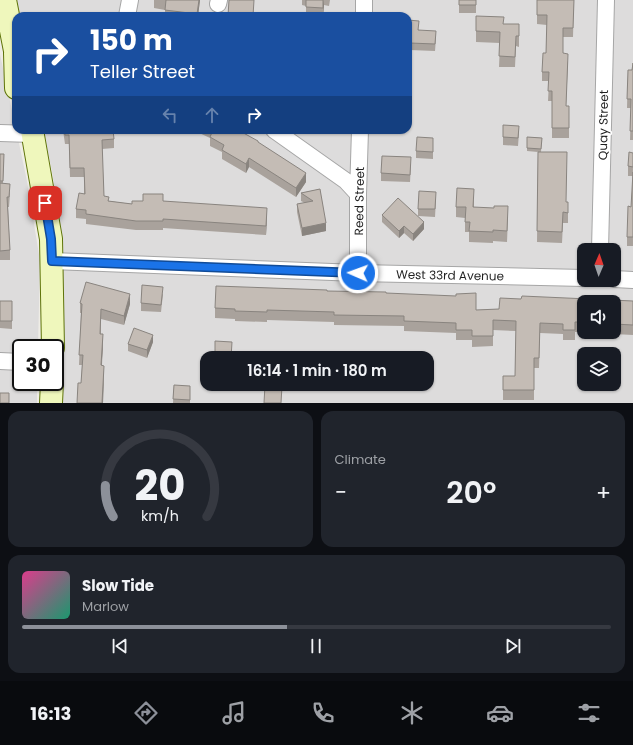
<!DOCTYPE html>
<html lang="en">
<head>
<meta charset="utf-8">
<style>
	body { margin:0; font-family:Poppins,sans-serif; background:#20242c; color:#f1f3f6; height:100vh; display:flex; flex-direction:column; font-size:15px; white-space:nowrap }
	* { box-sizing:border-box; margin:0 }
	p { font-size:13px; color:#9ea1a6 }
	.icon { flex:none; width:22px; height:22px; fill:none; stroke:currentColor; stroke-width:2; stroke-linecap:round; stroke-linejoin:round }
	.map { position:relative; height:403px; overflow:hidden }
	.details { display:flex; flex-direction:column; gap:8px; padding:8px; background:#0d0f14; flex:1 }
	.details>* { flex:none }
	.banner { position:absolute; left:12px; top:12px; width:400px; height:122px; border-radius:12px; box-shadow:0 1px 3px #0004; background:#1a4fa0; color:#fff; overflow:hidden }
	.needle { width:26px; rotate:2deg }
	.buttons { position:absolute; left:577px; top:243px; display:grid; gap:8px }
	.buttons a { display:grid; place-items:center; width:44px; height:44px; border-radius:8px; background:#171b24; box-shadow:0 1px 3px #0004; font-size:20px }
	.speed { position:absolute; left:12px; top:339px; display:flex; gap:8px; font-size:20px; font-weight:700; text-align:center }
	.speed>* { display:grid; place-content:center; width:52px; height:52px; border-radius:50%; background:#171b24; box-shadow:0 1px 3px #0004; line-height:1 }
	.speed .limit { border:2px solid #111; border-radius:6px; background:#fff; color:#111 }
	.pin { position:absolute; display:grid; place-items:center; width:34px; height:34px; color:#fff; margin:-17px; border-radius:8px; box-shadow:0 2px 6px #0006 }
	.me { position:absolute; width:44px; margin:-22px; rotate:272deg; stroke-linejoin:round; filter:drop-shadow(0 0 3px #0008) }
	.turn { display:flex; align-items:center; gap:14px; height:84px; padding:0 12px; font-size:18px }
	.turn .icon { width:52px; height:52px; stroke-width:2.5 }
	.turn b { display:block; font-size:28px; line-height:34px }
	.lanes { display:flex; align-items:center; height:38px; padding:0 12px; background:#0003; justify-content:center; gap:20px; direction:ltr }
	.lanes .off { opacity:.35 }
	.big { font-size:30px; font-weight:600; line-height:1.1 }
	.details .widget { flex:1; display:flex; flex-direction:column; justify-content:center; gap:6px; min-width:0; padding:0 14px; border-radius:12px; background:#20242c }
	.details .dial { align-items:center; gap:0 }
	.dial svg { height:104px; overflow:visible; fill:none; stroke:#363941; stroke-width:7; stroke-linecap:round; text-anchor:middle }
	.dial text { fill:#f1f3f6; stroke:none }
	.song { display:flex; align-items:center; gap:12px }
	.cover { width:48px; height:48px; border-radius:6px; background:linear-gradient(135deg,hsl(330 70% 55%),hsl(160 70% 35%)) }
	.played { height:4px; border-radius:2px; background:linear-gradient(90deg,#8c9099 45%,#363941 45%) }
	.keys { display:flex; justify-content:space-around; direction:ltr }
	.heat { display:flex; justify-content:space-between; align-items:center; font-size:22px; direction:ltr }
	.details .tiles { flex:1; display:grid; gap:8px; grid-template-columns:1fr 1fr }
	.widget:last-child { grid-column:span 2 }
	.trip { position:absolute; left:200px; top:351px; width:234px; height:40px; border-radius:12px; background:#171b24; box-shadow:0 1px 3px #0004; font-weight:600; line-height:40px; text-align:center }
	.tab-bar { display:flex; height:64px; justify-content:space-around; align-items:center; background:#090b0e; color:#9ea1a6 }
	.tab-bar .icon { width:28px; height:28px }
	.tab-bar .active { color:#8c9099 }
	.tab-bar b { font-size:18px; color:#f1f3f6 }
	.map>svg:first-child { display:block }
	.residential { fill:#dddcdc; fill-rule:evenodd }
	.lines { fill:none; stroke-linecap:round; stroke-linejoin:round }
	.street-casing { stroke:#a6a6a6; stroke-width:18 }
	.secondary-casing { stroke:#5e7309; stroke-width:24 }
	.street { stroke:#fff; stroke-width:16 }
	.secondary { stroke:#eff7bc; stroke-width:22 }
	.wall { fill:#a9a29c; fill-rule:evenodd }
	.shaded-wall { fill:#89847f }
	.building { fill:#c4bcb5; stroke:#89847f }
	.route-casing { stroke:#114b97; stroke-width:10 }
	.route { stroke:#1a73e8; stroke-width:7 }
	.labels { text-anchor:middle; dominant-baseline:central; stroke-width:3.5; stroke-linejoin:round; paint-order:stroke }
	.street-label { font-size:12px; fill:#1f1f1f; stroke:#fff }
</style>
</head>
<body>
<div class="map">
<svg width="633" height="403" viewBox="0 0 633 403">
	<rect width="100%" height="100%" fill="#efede6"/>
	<path class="residential" d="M16,0H633V403H62L63,249L52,171L43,130H408V16H19ZM584,250H614V280H584ZM584,302H614V332H584ZM584,354H614V384H584ZM207,358H427V384H207Z
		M0,54L27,181L40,261L38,348H21V382H37V403H0Z"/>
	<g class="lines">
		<g class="street-casing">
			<path id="street" d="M218,4L219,0
				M127,16L130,0
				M364,16V0
				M274,130L346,181L358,194
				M0,133L32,134
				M600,250L606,0
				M52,261L358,273L584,278
				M358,273V194L360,130
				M614,279L633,280
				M0,361L21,362"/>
		</g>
		<g class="secondary-casing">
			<path id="secondary" d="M5,0L16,56
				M15,53L16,88
				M32,130L51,239L53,348
				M51,403L52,382"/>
		</g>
		<use href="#street" class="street"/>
		<use href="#secondary" class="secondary"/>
	</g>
	<path class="wall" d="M154,0H200L198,16H165V10L154,8Z
		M302,0H330L329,6L324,5L323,16H306V6L302,5Z
		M459,0H476V13H459Z
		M537,0H574L573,37H563V53L568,63L566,106H569V138H552V101H548L549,81H542V72L546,53L547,25L537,24Z
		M408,20L419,30L436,38L435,51L410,50L408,75Z
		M504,24H519V47L516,46L515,67H499L500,43L476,42V31Z
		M633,63V140H630L631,108H627L628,70H632Z
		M63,130H89V131L114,139V148L102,149L104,196L109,201L132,204L163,201L267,217L266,235L163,228V230H136L86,224V219L76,218V209L84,194V177H70L69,144H65Z
		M193,130H238L258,143L306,182L296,197L249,167L246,173L222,159V152L210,146V138Z
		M519,133L518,146L503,145V137Z
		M527,137L542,138L541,152L568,213V223H563L562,243L537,242L538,152L527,151Z
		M433,145V159L416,158V151Z
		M633,153V246H627V237L631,207L633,176H628V166Z
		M0,154H4L3,183L10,193L9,207H8L10,250V260H0Z
		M411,164L410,182L381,181V173Z
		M320,189L326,231L302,236L297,212V204L305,203L301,201V193Z
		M436,199L435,217L418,216V209Z
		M474,200V207L508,217L507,242L493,241V243L469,242V232H465V218L456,217V207Z
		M382,215L424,229L413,241L404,233L399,238L382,222Z
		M327,291L386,293L476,310L499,309L521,299L633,301V335L575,332V340H563V334L540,333L539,368H534V400H503V376H515L516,331L493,330V346L472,347V340H456V333L404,331V326L334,325V322L267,320V322L235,321V319L215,318V308ZM584,302H614V332H584Z
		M163,294L161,312L141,311V303Z
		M0,301H12V329L0,328Z
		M80,303L130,304L124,325L101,319V334L103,344L102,365L104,375L103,403H77L81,383L82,365H79L81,313H80Z
		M153,342L147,358L128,351V344Z
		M174,385L190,393V403H173Z"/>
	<path class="shaded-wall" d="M199,0H200L198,16H197Z
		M323,0L324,5L323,16Z
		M410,43V50L408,75V68Z
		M249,158V167L246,173V164Z
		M306,173V182L296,197V188Z
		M267,208V217L266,235V226Z
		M424,222V229L413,241V234Z
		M326,223V231L302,236V228Z
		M404,226V233L399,238V231Z
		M130,294V304L124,325V316Z
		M103,334V344L101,375V365Z
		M153,335V342L147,358V350Z
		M104,366L103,403H102Z"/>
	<path class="building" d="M166,0H199L197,14L165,10Z
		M229,0H254L253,16H228Z
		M306,0H323V8L306,7Z
		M459,0H476V5H459Z
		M537,0H574L573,28H563V53L568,54L566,106H569V128H552V91H548L549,72H542L543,53H546L547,15H537Z
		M476,16L504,17L503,24H519V36H516L515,57L499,56L500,32L476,31Z
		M408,20L419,21L418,30L436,31L435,44L410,43L408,68Z
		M633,63V131H630L631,99H627L628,70H632Z
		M503,125L519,126L518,138L503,137Z
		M64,130H89V131L113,130L114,139L102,140L104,196L109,197L108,201L132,204V201H143V194H163V201L267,208L266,226L163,219V221H136L86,214V210L76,209L79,193L85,194L84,168H70L69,135H65Z
		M213,130H238L258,141V142L306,173L296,188L249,158L246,164L222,150L224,145L210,137Z
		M417,137L433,138V152L416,151Z
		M527,137L542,138L541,149L527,148Z
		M538,152H567L566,202H568V213L563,212L562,232L537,231Z
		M629,152L633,153V167L628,166Z
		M0,154H4L3,181H0Z
		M382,156L411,157L410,175L381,173Z
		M633,172V237H627L628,206L631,207Z
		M0,183L10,184L9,197H7L10,250L0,251Z
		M457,188L474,189L473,207L494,208V206H508L507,231L493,230V232L469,231L470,222H465L466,207H456Z
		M320,189L326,223L302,228L297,204L313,201L301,193Z
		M419,191L436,192L435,209H418Z
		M398,198L424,222L413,234L404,226L399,231L382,215Z
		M86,282L130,294L124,316L101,309L100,334H103L101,365L104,366L102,403H77L78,383H81L83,355H79L82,304L80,303Z
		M142,285L163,287L161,305L141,303Z
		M216,286L327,290V291L386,292V293L456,296V294L476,293V310L499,309L500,298L521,299L522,296L633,301V325L614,324V302H584V322H575V330H563V324L540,323L539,358H534V390H503V376H515L516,321L493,320V336H472V330H456V323L404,321V316L334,315V312L267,310V312L235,311V309L215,308Z
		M0,301H12V321H0Z
		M134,328L153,335L147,350L128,344Z
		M215,341L232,342L231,358H215Z
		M174,385L190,386V400L173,399Z
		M265,385L282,386L281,403H264Z
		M0,393H9V403H0Z"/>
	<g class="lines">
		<g class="route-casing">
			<path id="route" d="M45,203L51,239L52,261L358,273"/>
		</g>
		<use href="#route" class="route"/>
	</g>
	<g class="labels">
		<g class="street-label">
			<text transform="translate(603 125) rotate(-89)">Quay Street</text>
			<text transform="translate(359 201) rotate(-89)">Reed Street</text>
			<text transform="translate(450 275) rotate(1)">West 33rd Avenue</text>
		</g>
	</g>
</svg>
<div class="buttons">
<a><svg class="needle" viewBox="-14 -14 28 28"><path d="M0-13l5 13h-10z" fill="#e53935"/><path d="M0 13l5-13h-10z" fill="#9ea1a6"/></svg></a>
<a><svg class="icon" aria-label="sound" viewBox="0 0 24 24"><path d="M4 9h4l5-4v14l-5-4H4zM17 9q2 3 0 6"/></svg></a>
<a><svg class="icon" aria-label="layers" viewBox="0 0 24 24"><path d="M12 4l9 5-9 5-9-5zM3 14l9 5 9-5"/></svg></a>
</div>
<div class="speed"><div class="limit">30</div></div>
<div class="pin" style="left:45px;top:203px;background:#d93025"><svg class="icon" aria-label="arrive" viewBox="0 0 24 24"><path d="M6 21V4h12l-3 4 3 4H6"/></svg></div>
<svg class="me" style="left:358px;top:273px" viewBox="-20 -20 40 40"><circle r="17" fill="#1a73e8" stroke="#fff" stroke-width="3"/><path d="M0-11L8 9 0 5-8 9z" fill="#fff"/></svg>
<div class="trip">16:14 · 1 min · 180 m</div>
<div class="banner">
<div class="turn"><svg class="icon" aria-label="right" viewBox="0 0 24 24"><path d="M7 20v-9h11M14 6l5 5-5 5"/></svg><div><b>150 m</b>Teller Street</div></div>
<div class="lanes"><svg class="icon off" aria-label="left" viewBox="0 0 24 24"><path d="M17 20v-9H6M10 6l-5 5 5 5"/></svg><svg class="icon off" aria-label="ahead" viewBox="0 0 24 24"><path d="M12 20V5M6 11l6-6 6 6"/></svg><svg class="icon" aria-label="right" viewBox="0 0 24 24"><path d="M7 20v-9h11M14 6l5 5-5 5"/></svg></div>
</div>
</div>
<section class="details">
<div class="tiles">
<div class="widget dial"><svg viewBox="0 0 100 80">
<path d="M14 69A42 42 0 1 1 86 69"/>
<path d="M14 69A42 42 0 0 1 8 45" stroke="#8c9099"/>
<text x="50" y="56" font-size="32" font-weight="700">20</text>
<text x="50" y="72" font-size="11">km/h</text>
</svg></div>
<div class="widget"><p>Climate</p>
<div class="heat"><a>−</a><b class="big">20°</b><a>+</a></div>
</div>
<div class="widget">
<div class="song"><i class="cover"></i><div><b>Slow Tide</b><p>Marlow</p></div></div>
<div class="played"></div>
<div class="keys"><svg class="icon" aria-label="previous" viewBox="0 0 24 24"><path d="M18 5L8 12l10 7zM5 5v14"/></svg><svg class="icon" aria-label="pause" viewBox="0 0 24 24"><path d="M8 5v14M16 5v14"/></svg><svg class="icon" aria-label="next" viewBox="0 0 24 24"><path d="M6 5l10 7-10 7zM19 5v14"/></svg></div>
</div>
</div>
</section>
<nav class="tab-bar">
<b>16:13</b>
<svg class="icon active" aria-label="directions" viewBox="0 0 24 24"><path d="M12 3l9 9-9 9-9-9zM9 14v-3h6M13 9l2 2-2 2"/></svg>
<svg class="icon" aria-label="music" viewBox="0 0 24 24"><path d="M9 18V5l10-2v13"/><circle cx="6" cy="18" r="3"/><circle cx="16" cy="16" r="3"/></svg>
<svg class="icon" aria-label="phone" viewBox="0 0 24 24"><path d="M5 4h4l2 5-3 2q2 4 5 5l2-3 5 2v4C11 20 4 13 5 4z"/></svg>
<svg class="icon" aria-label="climate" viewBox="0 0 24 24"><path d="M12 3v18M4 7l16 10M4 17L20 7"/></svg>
<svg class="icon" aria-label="car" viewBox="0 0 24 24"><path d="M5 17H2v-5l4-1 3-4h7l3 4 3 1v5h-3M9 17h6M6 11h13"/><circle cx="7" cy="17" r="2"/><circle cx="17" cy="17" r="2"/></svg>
<svg class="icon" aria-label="filters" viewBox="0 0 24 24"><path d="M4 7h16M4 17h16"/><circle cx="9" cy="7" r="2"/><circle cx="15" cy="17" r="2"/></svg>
</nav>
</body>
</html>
